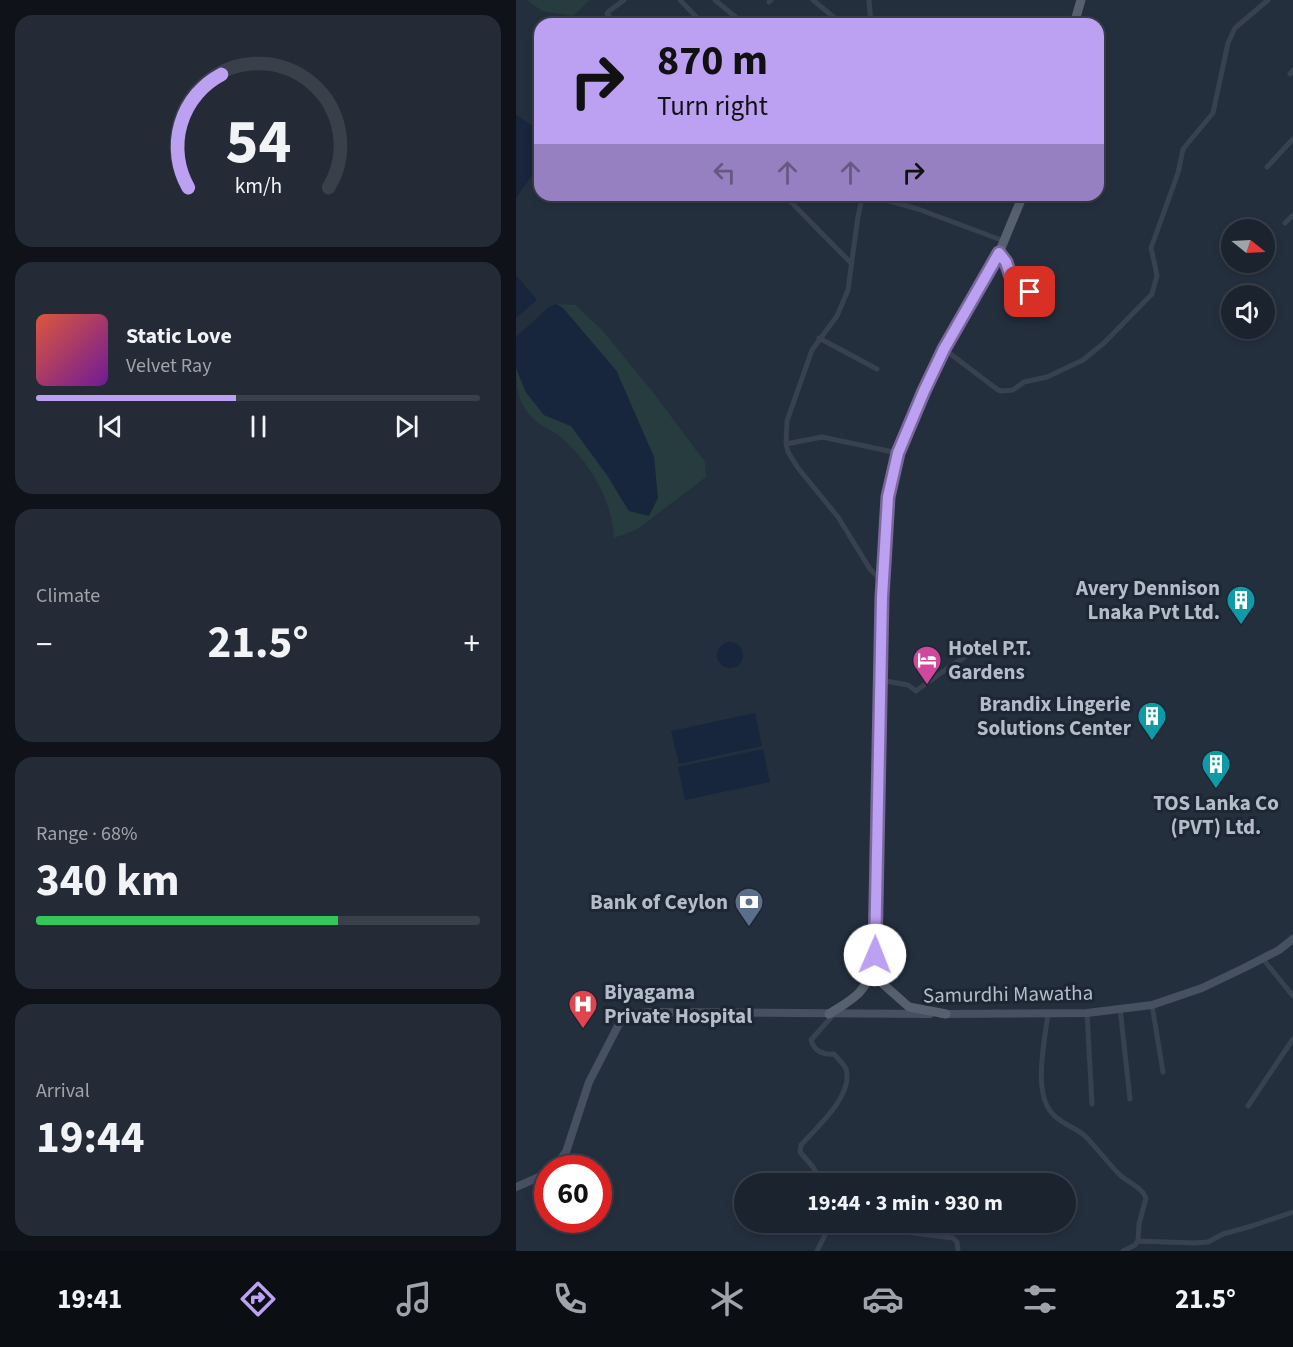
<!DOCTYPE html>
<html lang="en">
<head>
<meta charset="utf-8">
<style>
	body { margin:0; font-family:"Source Sans 3",sans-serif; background:#242b36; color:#f1f3f6; height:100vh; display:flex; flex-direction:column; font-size:22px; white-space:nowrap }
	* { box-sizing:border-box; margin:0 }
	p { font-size:20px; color:#a0a4aa }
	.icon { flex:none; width:33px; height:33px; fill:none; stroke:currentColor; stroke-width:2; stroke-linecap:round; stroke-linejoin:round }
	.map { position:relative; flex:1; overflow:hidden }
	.drawer { display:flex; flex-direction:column; gap:15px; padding:15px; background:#0f1319; width:516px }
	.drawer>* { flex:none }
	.hud { position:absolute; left:18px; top:18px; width:570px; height:183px; border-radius:18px; box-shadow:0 3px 9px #0003,0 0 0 2px #39404a; background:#bca0f2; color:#111; overflow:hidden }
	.needle { width:39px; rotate:108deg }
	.tools { position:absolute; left:705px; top:219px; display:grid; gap:12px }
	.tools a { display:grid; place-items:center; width:54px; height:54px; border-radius:50%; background:#1b232e; box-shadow:0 3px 9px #0003,0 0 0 2px #39404a; font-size:30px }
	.speed { position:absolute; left:18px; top:1155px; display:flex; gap:12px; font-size:30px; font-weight:700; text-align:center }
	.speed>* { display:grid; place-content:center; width:78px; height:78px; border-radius:50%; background:#1b232e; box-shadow:0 3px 9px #0003,0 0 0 2px #39404a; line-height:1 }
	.speed .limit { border:9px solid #d22; background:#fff; color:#111 }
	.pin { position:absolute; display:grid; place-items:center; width:51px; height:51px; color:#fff; margin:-26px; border-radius:12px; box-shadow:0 3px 9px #0006 }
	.me { position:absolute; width:66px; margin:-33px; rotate:1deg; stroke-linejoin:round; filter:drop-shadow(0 0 4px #0008) }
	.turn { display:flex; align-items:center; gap:21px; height:126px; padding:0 24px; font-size:27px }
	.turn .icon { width:78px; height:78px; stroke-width:2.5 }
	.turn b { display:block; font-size:42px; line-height:51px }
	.lanes { display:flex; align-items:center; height:57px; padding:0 24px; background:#0003; justify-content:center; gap:30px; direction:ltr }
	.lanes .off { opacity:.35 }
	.big { font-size:45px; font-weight:700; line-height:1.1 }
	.drawer .widget { flex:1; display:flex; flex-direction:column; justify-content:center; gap:9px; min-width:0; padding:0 21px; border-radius:18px; background:#242b36 }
	.drawer .dial { align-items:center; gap:0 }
	.dial svg { height:156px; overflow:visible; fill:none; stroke:#39404a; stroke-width:7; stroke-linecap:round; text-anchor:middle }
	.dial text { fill:#f1f3f6; stroke:none }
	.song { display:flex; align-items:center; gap:18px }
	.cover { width:72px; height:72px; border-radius:9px; background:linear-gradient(135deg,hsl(10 70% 55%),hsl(280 70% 35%)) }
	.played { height:6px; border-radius:3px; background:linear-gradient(90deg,#bca0f2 45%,#39404a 45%) }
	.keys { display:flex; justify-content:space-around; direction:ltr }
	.heat { display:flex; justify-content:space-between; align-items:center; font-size:33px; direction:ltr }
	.charge { height:9px; border-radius:4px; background:linear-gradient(90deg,#34c759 68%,#39404a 0) }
	.trip { position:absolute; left:218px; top:1173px; width:342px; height:60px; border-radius:30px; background:#1b232e; box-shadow:0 3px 9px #0003,0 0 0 2px #39404a; font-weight:700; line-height:60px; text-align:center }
	.menu { display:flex; height:96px; justify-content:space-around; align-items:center; background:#0b0e12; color:#a0a4aa }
	.menu .icon { width:42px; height:42px }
	.menu .on { color:#bca0f2 }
	.menu b { font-size:27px; color:#f1f3f6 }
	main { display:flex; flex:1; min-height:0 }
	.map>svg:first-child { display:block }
	.green { fill:#263c3f }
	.water { fill:#17263c }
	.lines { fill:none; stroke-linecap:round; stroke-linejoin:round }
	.minor { stroke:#38414e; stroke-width:5 }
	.secondary { stroke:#465061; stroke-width:8 }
	.primary { stroke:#56606e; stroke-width:9 }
	.route-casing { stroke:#7a689d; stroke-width:15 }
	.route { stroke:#bca0f2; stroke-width:10 }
	.labels { text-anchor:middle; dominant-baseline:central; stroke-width:6; stroke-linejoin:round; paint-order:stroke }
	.poi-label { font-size:21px; font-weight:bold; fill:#b4bcc9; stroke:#1d2633; text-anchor:end }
	.street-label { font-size:21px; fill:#b4bcc9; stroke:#1d2633 }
</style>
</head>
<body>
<main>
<section class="drawer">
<div class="widget dial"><svg viewBox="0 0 100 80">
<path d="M14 69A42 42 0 1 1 86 69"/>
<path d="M14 69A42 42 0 0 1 31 11" stroke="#bca0f2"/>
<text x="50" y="56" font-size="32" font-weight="700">54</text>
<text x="50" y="72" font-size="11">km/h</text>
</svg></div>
<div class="widget">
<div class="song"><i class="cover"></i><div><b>Static Love</b><p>Velvet Ray</p></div></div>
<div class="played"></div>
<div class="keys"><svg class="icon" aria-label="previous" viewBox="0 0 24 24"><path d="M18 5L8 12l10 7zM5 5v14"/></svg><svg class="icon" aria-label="pause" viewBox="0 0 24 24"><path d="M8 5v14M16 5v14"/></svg><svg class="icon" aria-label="next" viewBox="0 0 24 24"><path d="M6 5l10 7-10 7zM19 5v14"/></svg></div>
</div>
<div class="widget"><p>Climate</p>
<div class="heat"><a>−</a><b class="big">21.5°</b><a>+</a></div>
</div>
<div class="widget"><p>Range · 68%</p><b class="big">340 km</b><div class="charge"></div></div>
<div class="widget"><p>Arrival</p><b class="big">19:44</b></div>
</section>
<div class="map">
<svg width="777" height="1251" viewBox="0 0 777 1251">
	<rect width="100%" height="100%" fill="#242f3e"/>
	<path class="green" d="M11,0H74L57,16L26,11Z
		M40,304L59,305L86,330L136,391L189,462L190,477L120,530L98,538C96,499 74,463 45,437C38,431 28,428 21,422C3,407 0,390 0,368L10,393L28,415L55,426L91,475L113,511L101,371L47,308Z"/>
	<path class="water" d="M0,115L24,131V164L0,198Z
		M0,275L21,300L0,318Z
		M40,304L47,308L101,372L138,457L142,498L133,516L113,511L91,475L55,426L28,415L10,392L0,368V337L33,307Z
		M201 655a13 13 0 1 1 26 0a13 13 0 1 1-26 0Z
		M239,713L246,746L163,764L155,731Z
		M247,749L254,782L169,800L162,767Z"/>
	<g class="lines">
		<path class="minor" d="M164,0L187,24
			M199,0L228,24
			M297,0L326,24
			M353,0L355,24
			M253,2L255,0
			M100,24L91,14L92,12L108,0
			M774,74L777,70
			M751,167L777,139
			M268,195L335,263
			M347,195L342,216L332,290L321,316L296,350L271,421L270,444L272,452L282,468L322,517L354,569L366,581
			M352,195L402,209L488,241
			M769,223L777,215
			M483,253L490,262L495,277L509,293L514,292L521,283
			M303,338L361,369
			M428,349L482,390L486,391L497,390L508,382L531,377L567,360L588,343L636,294L641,275L635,248L662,173L667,149L697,113L712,43L719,28L752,0
			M270,444L306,437L382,453
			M364,680L392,685L400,691C422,675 443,659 467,646
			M747,959L777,996
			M636,1005L647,1072
			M604,1008L614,1099
			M532,1013C529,1040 517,1090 535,1112C544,1124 559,1127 569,1136C581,1148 591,1162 603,1174C612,1183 625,1186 630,1198L623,1224L622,1241L619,1245L607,1251
			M571,1013L576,1104
			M732,1106L777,1039
			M306,1184L297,1167L284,1152L285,1145C301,1127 338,1095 330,1069C328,1064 322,1059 318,1054C307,1055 298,1051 295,1040L318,1014
			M385,1222L397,1233L437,1238L441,1242L442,1251
			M311,1231L383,1222
			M622,1241L679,1243L692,1242L707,1234L736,1226L777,1212
			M301,1251L311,1231V1222"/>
		<path class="secondary" d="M426,1014L571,1013L636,1005L686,988L730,967L763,950L777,939
			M38,1168L50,1152L73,1082L103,1024L115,1014L134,1012L414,1014
			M0,1187L32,1173"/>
		<path class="primary" d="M558,24L565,0
			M313,1014C340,997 348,994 359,963
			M430,1014L393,1007L367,984L359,963L366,597L372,497L382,453L408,391L428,349L483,253L507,195"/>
	</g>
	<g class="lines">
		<g class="route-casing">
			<path id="route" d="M359,955L366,597L372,497L382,453L408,391L428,349L483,253L490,262L495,277L509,293L514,292"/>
		</g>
		<use href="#route" class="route"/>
	</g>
	<defs>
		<g id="building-pin" transform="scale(1.5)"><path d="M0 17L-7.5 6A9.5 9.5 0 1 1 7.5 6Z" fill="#0f9aa8" stroke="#1d2633"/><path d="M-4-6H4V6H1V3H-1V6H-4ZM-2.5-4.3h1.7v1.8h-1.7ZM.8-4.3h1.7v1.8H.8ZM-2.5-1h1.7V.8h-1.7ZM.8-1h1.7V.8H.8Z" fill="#fff"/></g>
		<g id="hotel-pin" transform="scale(1.5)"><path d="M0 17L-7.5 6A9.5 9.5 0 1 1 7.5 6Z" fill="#d1479c" stroke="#1d2633"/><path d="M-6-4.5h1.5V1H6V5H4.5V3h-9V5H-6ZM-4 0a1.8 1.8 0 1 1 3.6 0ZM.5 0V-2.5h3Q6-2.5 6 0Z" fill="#fff"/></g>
		<g id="bank-pin" transform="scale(1.5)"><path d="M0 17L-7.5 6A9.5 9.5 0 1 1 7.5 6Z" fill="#5c6f8a" stroke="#1d2633"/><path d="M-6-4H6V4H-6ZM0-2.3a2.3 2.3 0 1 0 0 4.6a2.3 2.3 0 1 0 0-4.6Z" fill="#fff"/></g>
		<g id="hospital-pin" transform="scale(1.5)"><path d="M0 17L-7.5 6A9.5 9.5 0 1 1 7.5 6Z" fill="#e0444e" stroke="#1d2633"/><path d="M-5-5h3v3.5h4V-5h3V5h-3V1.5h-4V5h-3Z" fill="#fff"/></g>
	</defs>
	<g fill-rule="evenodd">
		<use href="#building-pin" x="725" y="600"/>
		<use href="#hotel-pin" x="411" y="660"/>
		<use href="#building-pin" x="636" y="716"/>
		<use href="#building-pin" x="700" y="764"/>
		<use href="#bank-pin" x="233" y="902"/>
		<use href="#hospital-pin" x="67" y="1004"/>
	</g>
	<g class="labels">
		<g class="poi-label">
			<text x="704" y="588">Avery Dennison<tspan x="704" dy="24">Lnaka Pvt Ltd.</tspan></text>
			<text x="432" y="648" text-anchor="start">Hotel P.T.<tspan x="432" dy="24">Gardens</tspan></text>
			<text x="615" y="704">Brandix Lingerie<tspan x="615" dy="24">Solutions Center</tspan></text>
			<text x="700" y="803" text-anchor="middle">TOS Lanka Co<tspan x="700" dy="24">(PVT) Ltd.</tspan></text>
			<text x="212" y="902">Bank of Ceylon</text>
			<text x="88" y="992" text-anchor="start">Biyagama<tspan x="88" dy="24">Private Hospital</tspan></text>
		</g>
		<g class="street-label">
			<text transform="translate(492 994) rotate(-1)">Samurdhi Mawatha</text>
		</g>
	</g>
</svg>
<div class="tools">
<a><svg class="needle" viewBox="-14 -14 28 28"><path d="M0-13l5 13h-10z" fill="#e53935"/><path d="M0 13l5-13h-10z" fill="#a0a4aa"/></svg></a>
<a><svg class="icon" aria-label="sound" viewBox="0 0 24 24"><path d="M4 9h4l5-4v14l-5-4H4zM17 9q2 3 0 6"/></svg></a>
</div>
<div class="speed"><div class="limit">60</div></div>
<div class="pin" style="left:514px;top:292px;background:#d93025"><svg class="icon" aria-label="arrive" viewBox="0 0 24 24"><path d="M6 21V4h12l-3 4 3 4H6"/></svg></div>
<svg class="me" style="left:359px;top:955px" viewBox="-20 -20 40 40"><circle r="19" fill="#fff"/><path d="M0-13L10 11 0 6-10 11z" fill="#bca0f2"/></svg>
<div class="trip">19:44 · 3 min · 930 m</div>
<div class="hud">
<div class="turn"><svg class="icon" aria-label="right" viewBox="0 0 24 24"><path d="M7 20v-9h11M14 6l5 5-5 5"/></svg><div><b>870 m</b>Turn right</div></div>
<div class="lanes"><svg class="icon off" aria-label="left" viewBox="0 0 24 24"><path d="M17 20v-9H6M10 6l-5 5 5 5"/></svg><svg class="icon off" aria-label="ahead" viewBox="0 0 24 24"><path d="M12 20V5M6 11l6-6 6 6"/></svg><svg class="icon off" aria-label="ahead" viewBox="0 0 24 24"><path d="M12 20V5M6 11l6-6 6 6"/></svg><svg class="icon" aria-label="right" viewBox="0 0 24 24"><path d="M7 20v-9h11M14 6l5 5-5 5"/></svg></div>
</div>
</div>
</main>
<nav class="menu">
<b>19:41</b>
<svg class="icon on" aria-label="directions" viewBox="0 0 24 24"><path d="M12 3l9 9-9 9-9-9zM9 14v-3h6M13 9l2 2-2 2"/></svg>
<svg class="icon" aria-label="music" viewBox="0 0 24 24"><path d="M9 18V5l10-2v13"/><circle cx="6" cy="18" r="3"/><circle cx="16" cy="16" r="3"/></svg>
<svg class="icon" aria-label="phone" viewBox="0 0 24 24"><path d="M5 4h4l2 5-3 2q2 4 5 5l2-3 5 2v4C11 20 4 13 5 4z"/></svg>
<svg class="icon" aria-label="climate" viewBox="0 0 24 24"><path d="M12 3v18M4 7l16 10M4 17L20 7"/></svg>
<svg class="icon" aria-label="car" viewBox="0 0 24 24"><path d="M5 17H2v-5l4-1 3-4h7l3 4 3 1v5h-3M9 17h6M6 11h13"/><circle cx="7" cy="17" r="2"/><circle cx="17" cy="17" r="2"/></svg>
<svg class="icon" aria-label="filters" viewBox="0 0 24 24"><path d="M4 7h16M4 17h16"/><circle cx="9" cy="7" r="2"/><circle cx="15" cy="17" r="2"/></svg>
<b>21.5°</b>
</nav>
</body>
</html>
